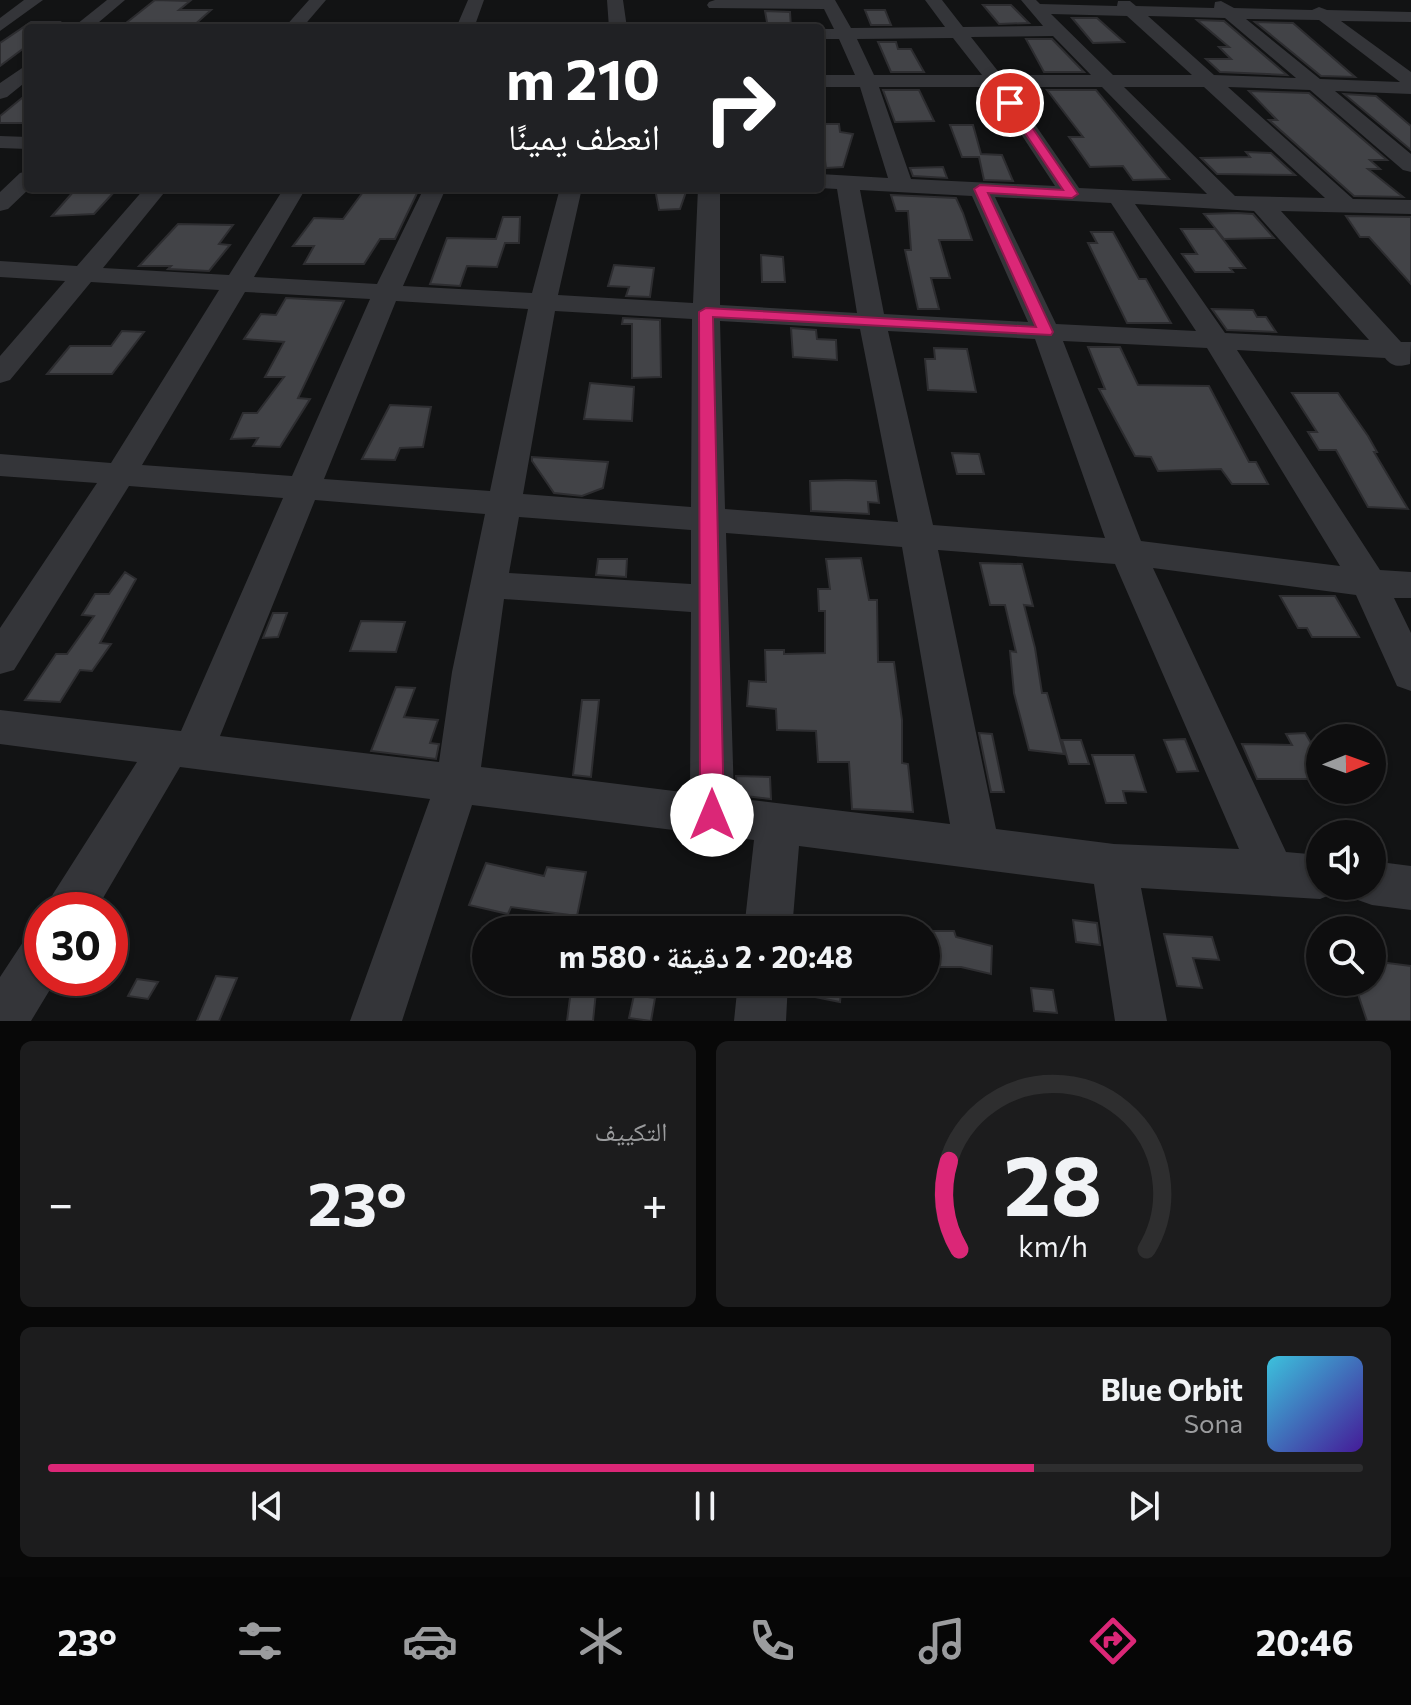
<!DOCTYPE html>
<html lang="ar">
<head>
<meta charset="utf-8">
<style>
	body { margin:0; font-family:Commissioner,"Noto Naskh Arabic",sans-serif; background:#1c1c1d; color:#f1f3f6; direction:rtl; height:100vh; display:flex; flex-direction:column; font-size:30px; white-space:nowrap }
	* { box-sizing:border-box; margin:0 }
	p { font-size:26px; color:#9b9c9e }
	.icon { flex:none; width:44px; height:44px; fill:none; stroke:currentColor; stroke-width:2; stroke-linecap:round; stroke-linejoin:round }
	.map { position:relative; height:1021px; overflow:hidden; direction:ltr }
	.drawer { display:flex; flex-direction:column; gap:20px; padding:20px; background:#080808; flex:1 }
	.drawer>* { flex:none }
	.top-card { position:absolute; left:24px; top:24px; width:800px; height:168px; border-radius:8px; box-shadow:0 2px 6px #0004,0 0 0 2px #2e2e2f; direction:rtl; background:#202124; color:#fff; overflow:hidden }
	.needle { width:52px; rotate:89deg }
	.tools { position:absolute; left:1306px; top:724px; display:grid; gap:16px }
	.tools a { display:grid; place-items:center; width:80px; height:80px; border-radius:50%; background:#0e0e0f; box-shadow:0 2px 6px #0004,0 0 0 2px #2e2e2f; font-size:40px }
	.speed { position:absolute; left:24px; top:892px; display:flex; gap:16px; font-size:40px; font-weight:700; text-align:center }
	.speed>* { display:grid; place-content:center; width:104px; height:104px; border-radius:50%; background:#0e0e0f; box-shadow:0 2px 6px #0004,0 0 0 2px #2e2e2f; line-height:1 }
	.speed .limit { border:12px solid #d22; background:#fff; color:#111 }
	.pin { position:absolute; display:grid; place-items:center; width:68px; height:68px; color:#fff; margin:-34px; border:4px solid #fff; border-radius:50%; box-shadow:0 2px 8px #0007 }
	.me { position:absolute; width:88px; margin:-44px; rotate:0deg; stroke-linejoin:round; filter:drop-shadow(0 0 6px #0008) }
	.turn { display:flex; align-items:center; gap:28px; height:168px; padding:0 32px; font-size:36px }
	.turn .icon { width:104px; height:104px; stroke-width:2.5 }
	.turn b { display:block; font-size:56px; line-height:68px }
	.big { font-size:60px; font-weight:700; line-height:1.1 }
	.drawer .card { flex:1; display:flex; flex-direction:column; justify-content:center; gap:12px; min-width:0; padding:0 28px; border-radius:12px; background:#1c1c1d }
	.drawer .dial { align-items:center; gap:0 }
	.dial svg { height:208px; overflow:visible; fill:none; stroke:#2e2e2f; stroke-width:7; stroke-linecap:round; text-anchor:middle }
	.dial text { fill:#f1f3f6; stroke:none }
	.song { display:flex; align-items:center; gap:24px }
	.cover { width:96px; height:96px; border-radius:12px; background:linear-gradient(135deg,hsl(190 70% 55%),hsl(260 70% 35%)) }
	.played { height:8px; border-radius:4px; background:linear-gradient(90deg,#db2777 75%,#2e2e2f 75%) }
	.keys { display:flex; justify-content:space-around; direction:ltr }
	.heat { display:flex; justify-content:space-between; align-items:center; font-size:44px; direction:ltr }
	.drawer .tiles { flex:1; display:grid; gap:20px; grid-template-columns:1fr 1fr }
	.card:last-child { grid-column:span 2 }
	.trip { position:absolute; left:472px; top:916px; width:468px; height:80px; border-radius:40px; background:#0e0e0f; box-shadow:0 2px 6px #0004,0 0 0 2px #2e2e2f; font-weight:700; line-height:80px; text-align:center; direction:rtl }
	.menu { display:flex; height:128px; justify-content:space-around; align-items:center; background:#060606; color:#9b9c9e }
	.menu .icon { width:56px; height:56px }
	.menu .selected { color:#db2777 }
	.menu b { font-size:36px; color:#f1f3f6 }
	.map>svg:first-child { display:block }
	.building { fill:#424347; stroke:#2d2d30; stroke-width:2 }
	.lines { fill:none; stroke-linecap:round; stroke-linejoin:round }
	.minor { fill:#343539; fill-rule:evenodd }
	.route { fill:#db2777; stroke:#8e194d; stroke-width:2 }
</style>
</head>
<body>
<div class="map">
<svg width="1411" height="1021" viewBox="0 0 1411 1021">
	<rect width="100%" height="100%" fill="#121314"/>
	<path class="building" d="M155,0L190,1L179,10H211L191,28L121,27Z
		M983,5H1011L1029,23L999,24Z
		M865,10H885L891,25H871Z
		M765,11L790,12L791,28H768Z
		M1072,18H1097L1124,42L1093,43Z
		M1197,20L1224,21L1287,75L1220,72L1206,59H1231L1219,47H1229Z
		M31,22H59L51,28H28V45L0,66V43Z
		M1255,22L1293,23L1355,77L1321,76Z
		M1026,39H1052L1084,72H1044Z
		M878,42H896L898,49H911L924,72H891Z
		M883,90H919L934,121L895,122Z
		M1047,90H1096L1169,179L1133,180L1123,166L1090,167L1069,137H1083Z
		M1249,91L1309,93L1387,160H1370L1380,169H1368L1403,197L1354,196L1269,120H1277Z
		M28,93V123H0V116Z
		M1344,94L1376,96L1411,126V150Z
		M820,124H839L840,132L853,134L843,167L826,168Z
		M950,125H973L981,154L1002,155L1013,181L984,180L979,157H962Z
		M1246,152L1271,153L1295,175L1217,174L1201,158L1250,157Z
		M943,167L947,178L913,176L910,168Z
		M366,188L419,189L395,239H380L364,264H304L314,246H293L314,218L343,219Z
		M89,189L115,191L94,214L52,216L74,191Z
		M655,189H687L680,209L659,210Z
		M891,195L956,198L963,213L972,240H939L950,278H931L939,309H918L905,250H911L908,211H896Z
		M1237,213L1253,214L1274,238L1224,239L1204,214Z
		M1346,216L1411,217V284L1369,237H1360Z
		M503,217H520L519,243H505L497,267L467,266L460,286L430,284L447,238L496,239Z
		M178,224L233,225L219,244L230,245L209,271L168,269L171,266H139Z
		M1181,229H1215L1245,268H1230L1233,272H1195L1182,254H1197Z
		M1091,232H1113L1139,279H1146L1171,323H1127L1088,243H1097Z
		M761,255L783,257L785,282H762Z
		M614,265L654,268L650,297L626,296L629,287L608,286Z
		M286,298L344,301L298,398L310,399L280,447L253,446L258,438L231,439L243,413H257L284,377H265L284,342L244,339L261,314L276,315Z
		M1212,309L1253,310L1257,317H1266L1276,332L1227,330Z
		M623,318L660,320L661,377L632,378V324H622Z
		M791,328L816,330L817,339L836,340L837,360L793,357Z
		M122,331L144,332L112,374H47L70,346H111Z
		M1088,347H1120L1138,385L1209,386L1249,462H1256L1268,484H1232L1221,469L1158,471L1151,457L1135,456L1099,389H1105Z
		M934,348L967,349L976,392L928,390L925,359H935Z
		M590,383L634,387L632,421L584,419Z
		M1292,393H1338L1368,436L1377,452H1374L1408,509L1368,507L1336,450H1319L1308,432H1317Z
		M390,405L431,407L423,447L400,448L395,460L362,459Z
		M952,453L979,454L984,474H957Z
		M532,457L608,462L603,488L582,496L554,493L532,461Z
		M846,480L876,481L879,503L868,502L869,514L811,511L810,481Z
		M861,558L869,600H877L878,662H894L902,720V763L908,764L913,812L852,809L849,762H818L816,731L777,730L776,709L747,706L749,681L766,682L765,650H784V654L825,653V611H819L818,589H830L826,559Z
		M598,559H627L626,577L596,575Z
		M980,563L1022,564L1033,606L1024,605L1035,648L1042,693H1047L1064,754L1029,750L1014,693L1010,651L1016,652L1005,605H990Z
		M125,572L136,579L100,643L111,644L92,671L80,670L60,702L25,700L56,654H67L94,616L82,615L95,594H109Z
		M1280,596H1335L1359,637H1312L1307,628H1298Z
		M273,613H287L278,637L263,638Z
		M361,621L405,622L396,652L350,651Z
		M396,687L415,688L404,717L438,720L430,743L439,744L436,759L371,751Z
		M582,700H599L591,777L573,775Z
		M979,733L992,734L1004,792H991Z
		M1305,733L1320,758V779H1257L1242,744L1292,745L1286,734Z
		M1185,739L1198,771L1177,772L1164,740Z
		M1062,740H1081L1089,764H1069Z
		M1092,755H1134L1146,792L1123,791L1126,803H1106Z
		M736,776L770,777L771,799L737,795Z
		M486,863L544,876L547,867L586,872L577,916L511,907L508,914L469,905Z
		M1073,920L1097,923L1100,945L1076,942Z
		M926,931H954L956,937L992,946L991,974L961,967H929Z
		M1164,934L1212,937L1219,960L1193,958L1202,988L1177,986Z
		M1372,961L1411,966V1021H1367L1354,982H1372Z
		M216,976L237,978L219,1021H197Z
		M137,979L158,982L148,999L128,996Z
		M572,982H597L593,1021H567Z
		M791,982H842L840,1002L790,992Z
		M1031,988L1053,990L1057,1013L1034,1011Z
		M634,995L655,998L651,1021L629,1018Z"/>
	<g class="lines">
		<path class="minor" d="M24,0H43L0,31V18Z
			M107,0H125L92,28H72Z
			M309,0H326L302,28H284Z
			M468,0H484L474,28H456Z
			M607,0H623L627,28H609Z
			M715,0H835L851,28L945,27L925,0H942L963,27L1043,26L1021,0H1036L1040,4L1117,6L1118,1H1130L1136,6L1214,8L1215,2L1221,1L1234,8L1312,10L1319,7L1327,10L1411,12V22L1341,21L1411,72V94L1335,91L1411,154V172L1403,170L1310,90L1228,87L1353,199L1411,200V214L1281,211L1401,342H1411L1410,364C1399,367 1392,367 1385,358L1237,350L1380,570L1411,572V598H1394L1411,633V691L1397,686L1356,595L1153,568L1286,852L1320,855V886H1339L1337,892L1320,899L1141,888L1167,1021H1115L1094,884L799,846L792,930H744L754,840L472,805L402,1021H350L430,799L180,767L96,910H46L53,894L137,762L0,744V710L181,731L283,498L129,486L14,670L0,674V628L97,483L0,476V454L111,463L219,290L91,282L10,380L0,383V356L65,281L0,277V261L77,266L145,188H168L103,268L229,275L284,188H306L254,277L377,284L424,188H446L403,286L532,293L560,188H582L558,295L693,303L698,188H720V305L857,313L837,189L820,188V174L888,178L860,87H820V75H855L839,39H820V29H834L824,9L709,8L707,5L709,2ZM1051,14L1127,16L1192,75H1113ZM1148,16L1225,18L1296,78L1214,75ZM1246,19L1319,20L1400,82L1320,79ZM1053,36L1091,75H1001L971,37ZM953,38L982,75H874L857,39ZM879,87H990L1055,186L911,179ZM1009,87H1102L1207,194L1079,188ZM1124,87H1204L1325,198L1235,196ZM860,190L972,196L1028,322L884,314ZM995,197L1111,203L1196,331L1056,324ZM1135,204L1254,211L1369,340L1225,333ZM245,292L370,299L292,476L142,465ZM396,301L528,309L490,491L324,479ZM555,311L692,319L691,507L523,494ZM720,321L860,329L898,522L725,509ZM888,331L1035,339L1105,538L933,525ZM1063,341L1207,348L1340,566L1141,541ZM315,500L485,514L452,672L439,762L220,736ZM519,517L691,530V584L509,573ZM726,533L902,547L950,824L734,798ZM938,550L1115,564L1239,849L1114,844L996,829ZM504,599L691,612L690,793L481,767Z
			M28,64V80L7,97L0,99V83Z
			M0,136L28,137V149L0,148Z
			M28,171L30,188L8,209L0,211V192L20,173Z
			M1372,861L1411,866V910L1372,905L1355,899L1350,886H1372Z
			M42,931V978H57L31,1021H0V977L25,939Z
			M738,982H788L786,1021H734Z"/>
	</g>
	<path class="route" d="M1006,101H1014L1078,194L1072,198L988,193L1053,332L1051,335L713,317L724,815L720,822L712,825L703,822L700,815L699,312L706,308L1036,327L974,189L980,185L1063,190L1005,103Z"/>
</svg>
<div class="tools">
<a><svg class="needle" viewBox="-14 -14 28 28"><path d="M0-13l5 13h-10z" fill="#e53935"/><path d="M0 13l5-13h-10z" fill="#9b9c9e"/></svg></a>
<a><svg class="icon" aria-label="sound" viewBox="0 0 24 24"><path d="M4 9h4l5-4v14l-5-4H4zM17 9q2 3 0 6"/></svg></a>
<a><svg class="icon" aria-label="search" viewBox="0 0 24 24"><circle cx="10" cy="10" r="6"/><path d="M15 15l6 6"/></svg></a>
</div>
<div class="speed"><div class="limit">30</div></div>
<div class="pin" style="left:1010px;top:103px;background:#d93025"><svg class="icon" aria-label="arrive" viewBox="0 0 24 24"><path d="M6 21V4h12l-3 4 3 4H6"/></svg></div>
<svg class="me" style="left:712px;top:815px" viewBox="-20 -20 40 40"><circle r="19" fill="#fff"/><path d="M0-13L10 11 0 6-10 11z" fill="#db2777"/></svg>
<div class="trip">20:48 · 2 دقيقة · 580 m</div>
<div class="top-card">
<div class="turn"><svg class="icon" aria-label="right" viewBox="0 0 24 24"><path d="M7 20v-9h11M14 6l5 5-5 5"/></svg><div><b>210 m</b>انعطف يمينًا</div></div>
</div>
</div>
<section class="drawer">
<div class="tiles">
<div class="card dial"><svg viewBox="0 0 100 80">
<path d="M14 69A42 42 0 1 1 86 69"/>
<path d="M14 69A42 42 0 0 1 10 35" stroke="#db2777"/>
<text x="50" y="56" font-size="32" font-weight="700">28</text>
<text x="50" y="72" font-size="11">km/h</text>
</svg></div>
<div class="card"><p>التكييف</p>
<div class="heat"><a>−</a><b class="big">23°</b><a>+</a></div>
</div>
<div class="card">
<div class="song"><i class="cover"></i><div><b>Blue Orbit</b><p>Sona</p></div></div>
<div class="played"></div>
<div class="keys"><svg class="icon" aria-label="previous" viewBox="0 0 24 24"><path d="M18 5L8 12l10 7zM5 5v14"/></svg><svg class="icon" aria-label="pause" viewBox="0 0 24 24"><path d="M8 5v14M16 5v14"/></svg><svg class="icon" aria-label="next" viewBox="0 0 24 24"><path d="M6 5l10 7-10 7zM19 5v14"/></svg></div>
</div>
</div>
</section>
<nav class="menu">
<b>20:46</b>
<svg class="icon selected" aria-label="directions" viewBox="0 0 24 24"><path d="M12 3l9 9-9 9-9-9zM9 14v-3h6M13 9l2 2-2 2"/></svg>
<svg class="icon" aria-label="music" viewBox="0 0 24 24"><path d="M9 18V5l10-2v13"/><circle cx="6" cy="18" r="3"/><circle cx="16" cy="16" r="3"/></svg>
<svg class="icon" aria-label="phone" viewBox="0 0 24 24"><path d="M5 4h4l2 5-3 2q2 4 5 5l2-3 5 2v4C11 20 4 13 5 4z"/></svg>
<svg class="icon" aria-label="climate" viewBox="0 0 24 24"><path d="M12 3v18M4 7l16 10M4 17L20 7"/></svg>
<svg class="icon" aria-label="car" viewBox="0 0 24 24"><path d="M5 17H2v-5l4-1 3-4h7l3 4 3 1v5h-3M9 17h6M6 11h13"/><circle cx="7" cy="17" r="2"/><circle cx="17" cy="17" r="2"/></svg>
<svg class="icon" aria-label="filters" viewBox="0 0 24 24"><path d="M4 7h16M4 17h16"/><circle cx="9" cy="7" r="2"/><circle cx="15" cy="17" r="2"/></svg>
<b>23°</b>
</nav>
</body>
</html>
